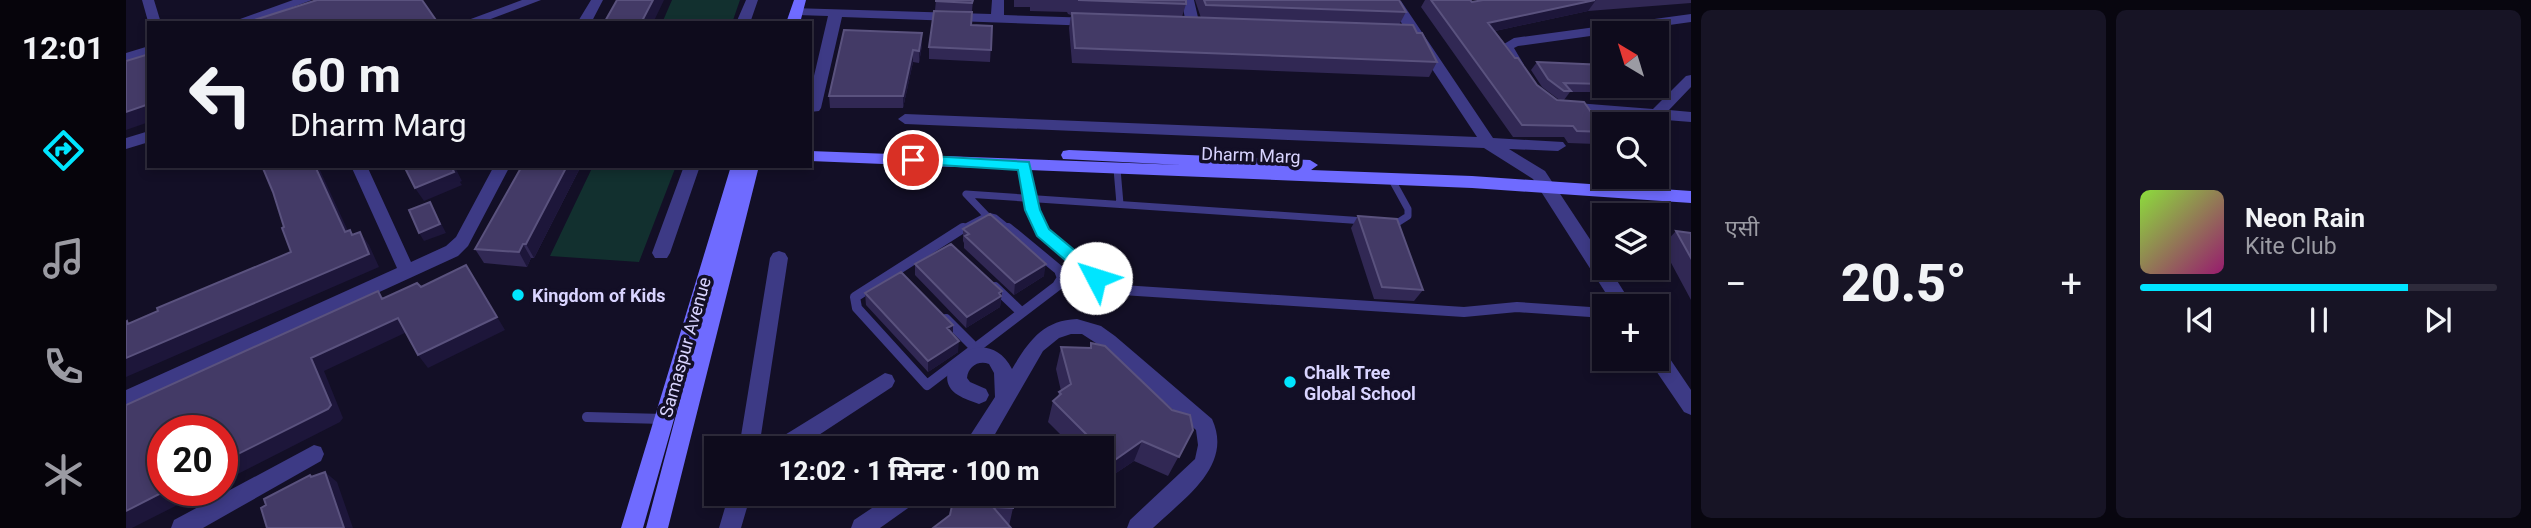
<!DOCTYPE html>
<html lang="hi">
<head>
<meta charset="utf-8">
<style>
	body { margin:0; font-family:Roboto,"Noto Sans Devanagari",sans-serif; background:#171425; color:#f1f3f6; height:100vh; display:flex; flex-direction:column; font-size:26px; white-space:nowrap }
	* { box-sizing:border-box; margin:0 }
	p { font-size:23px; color:#9b9ba3 }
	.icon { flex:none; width:38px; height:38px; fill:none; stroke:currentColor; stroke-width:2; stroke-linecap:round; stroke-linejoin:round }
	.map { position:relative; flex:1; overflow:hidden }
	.drawer { display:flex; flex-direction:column; gap:10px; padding:10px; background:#08060f; width:840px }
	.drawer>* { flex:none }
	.hud { position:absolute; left:21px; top:21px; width:665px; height:147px; border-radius:0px; box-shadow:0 4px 10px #0003,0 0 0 2px #2e2b3b; background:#0e0b1c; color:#f1f3f6; overflow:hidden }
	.needle { width:46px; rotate:322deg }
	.fabs { position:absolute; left:1466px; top:21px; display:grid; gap:14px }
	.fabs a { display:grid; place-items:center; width:77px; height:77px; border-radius:0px; background:#0e0b1c; box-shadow:0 4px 10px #0003,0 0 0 2px #2e2b3b; font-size:35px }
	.speed { position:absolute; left:21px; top:415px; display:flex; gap:14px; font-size:35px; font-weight:700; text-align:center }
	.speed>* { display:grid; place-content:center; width:91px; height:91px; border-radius:50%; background:#0e0b1c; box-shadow:0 4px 10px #0003,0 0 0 2px #2e2b3b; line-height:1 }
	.speed .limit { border:10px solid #d22; background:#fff; color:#111 }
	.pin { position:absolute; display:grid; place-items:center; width:60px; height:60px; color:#fff; margin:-30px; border:4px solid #fff; border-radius:50%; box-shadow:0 2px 7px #0007 }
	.me { position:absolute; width:77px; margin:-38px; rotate:310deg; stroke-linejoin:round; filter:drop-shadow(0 0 5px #0008) }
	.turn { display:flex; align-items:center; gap:24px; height:147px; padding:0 28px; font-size:32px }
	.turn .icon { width:91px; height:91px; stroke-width:2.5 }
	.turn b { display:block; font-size:49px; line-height:60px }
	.big { font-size:52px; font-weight:800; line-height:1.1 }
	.drawer .widget { flex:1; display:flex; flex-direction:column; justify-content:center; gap:10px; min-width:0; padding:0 24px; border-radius:10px; background:#171425 }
	.song { display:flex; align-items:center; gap:21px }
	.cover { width:84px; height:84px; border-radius:10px; background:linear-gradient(135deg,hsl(90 70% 55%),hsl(320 70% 35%)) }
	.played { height:7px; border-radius:4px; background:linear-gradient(90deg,#00e5ff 75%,#2e2b3b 75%) }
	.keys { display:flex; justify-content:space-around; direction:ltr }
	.heat { display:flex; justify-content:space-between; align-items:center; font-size:38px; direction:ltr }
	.drawer .tiles { flex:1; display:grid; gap:10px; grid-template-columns:repeat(2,1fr) }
	.trip { position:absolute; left:578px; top:436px; width:410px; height:70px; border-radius:0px; background:#0e0b1c; box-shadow:0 4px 10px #0003,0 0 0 2px #2e2b3b; font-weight:800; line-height:70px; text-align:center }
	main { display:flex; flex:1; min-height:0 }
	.menu { display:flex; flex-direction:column; width:126px; justify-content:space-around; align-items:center; background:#06040b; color:#9b9ba3 }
	.menu .icon { width:49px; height:49px }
	.menu .current { color:#00e5ff }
	.menu b { font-size:32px; color:#f1f3f6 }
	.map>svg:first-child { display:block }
	.green { fill:#12302f }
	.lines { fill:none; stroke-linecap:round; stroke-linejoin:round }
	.service-far1 { stroke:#3d3a85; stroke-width:7 }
	.service { stroke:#3d3a85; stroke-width:10 }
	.minor { fill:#3d3a85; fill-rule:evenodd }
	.secondary { fill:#6f6bff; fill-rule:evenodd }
	.wall { fill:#312854 }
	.shaded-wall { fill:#1d163a }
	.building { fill:#433a66; stroke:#5a527e; stroke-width:2 }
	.route { fill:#00e5ff; stroke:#0095a6; stroke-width:2 }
	.poi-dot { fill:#00e5ff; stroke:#130f26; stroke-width:2.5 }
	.labels { text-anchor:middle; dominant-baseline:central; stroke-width:7; stroke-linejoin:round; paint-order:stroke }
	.street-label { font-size:18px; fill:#d9d4ff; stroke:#130f26 }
	.poi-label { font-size:18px; font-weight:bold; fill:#d9d4ff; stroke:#130f26; text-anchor:start }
</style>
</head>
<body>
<main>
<nav class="menu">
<b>12:01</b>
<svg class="icon current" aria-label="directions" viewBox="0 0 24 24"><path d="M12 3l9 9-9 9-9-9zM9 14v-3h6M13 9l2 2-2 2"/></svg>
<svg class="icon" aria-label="music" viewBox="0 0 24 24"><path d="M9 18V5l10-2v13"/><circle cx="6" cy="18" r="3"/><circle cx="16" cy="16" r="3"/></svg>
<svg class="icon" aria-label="phone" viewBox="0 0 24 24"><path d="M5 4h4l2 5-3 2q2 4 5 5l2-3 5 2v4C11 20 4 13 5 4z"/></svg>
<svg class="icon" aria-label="climate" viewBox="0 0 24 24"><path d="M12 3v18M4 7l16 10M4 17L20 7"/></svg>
</nav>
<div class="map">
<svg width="1565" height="528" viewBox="0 0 1565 528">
	<rect width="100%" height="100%" fill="#130f26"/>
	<path class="green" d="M546,0H614L606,23H536Z
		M467,166H550L513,262L424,256Z"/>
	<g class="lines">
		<path class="service-far1" d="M898,165L906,210L915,230
			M991,169L994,204
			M861,216L840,194L1239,221
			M1260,223H1271L1282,216V209L1266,180
			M834,230L861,216L869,218L884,230"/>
		<path class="service" d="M837,228L729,297L731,308L801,385L931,286L936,278L933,270L882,228
			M914,228L949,262L996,290L1338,312L1391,307L1479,313
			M869,287L895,312
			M820,319L849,348
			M461,417L538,419"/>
		<path class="minor" d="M16,0H28L35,23H23V25Z
			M167,0H186L123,23H103Z
			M396,0H415L354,23H334Z
			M465,0H477L465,23H451Z
			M620,0H632L624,23H610Z
			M866,0H878V15L968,18L975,22L968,26L716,17L695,108L693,111L684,112V93L702,16L671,15L666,14V8L865,14Z
			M1056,0H1068L1074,26L1072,29L1067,30L1060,26Z
			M1270,0L1275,1L1367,138L1437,142L1440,146L1432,151L1383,149L1419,171L1479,262V268H1483L1507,306H1488L1407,179L1358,148L779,124L772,119L779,114L1351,137L1263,4Z
			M1565,14V22L1392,46L1388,48L1398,65L1391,69L1386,68L1373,47L1388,38Z
			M23,46V55L0,62V53Z
			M1565,75V87L1543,110L1565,112V122L1438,112L1431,107L1438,102L1527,109L1560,76Z
			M23,131V142L0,149V138Z
			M225,166H241L285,262L320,246L330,237L368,166H384L342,246L332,256L0,408V390L271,268Z
			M558,166H574L544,253L541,258H529L526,253Z
			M653,251L659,253L662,258L633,448H613L644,258L647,253Z
			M951,319L975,326L989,336L1086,419C1108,466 1057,499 1027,528H1001L1004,520L1069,459L1072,445L1070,430L976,347L956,334H945L933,338L917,351L861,448H836L869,397L868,373L863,364C852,360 842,367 841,378L844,382L860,389L863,395L860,401L853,404C846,401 838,399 832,395C796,373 859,317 886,369C902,342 917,320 951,319Z
			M1531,348L1538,350L1565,390V415L1558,412L1524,362L1523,359H1531Z
			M759,373L766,375L769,381L766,387L673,448H646L649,441Z
			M188,445L195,447L198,454L195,461L77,528H45L48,520Z
			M603,494H625L615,528H593Z
			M767,494H795L792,501L754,528H725L728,520Z"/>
		<path class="secondary" d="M668,0H680L674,23H660Z
			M943,150L1184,160L1192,165L1185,170L1346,176L1565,191V203L1346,188L684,161V151L1056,165L937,159L935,155L937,151Z
			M605,166H633L542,528H520L562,370L517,528H495Z"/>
	</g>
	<path class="wall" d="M810,0H847L846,11L809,10Z
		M888,0H1060V4L1056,17L1075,18L1069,0H1273L1280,12L1273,25L1291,33L1311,62L1303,77L946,63L943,28L945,15L942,14L941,12L904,11V7H888Z
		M1299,0H1344L1346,2L1357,0H1565V3L1462,11L1369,31L1411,85L1431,100L1479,131V133L1470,144L1442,143L1438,137H1387L1295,7Z
		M845,25L866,26L864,62L803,59V47Z
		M796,33V45L793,63L787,62L777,108H704L703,96Z
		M1411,62L1479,65V86H1511L1514,92L1507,100L1477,98L1474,92H1444L1438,100L1432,99L1416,87L1405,70Z
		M396,166H455L408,258H405L401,267L358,263L349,249Z
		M1232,216L1297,290L1288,301L1248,299L1225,228Z
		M837,229L918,276L888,295L838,248V243L837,241Z
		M1550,231L1565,233V300L1536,246Z
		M789,264L876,291L874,307L840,328L789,275Z
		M739,293L827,325V335L832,352L802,372L740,305Z
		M965,343L1067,430L1042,476L1008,461L978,481L975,478V448H948L922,422L927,401L932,397L933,392L935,391L930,369L935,347L964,348Z
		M841,503L887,508L883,526Z"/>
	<path class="shaded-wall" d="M527,0H538L527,23H515Z
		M1470,0L1462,11L1355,34L1362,23Z
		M796,33V45L793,63V51Z
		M787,50V62L777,108V96Z
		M23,104V122L0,130V112Z
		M189,166H192L229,246L219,232Z
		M441,166H455L408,258L400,244Z
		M329,167L336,181L334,182L336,185L298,201L289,188Z
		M304,202L320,233L298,241L293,233Z
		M234,232L243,245L253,267L0,377V358Z
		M397,244L405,258L401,267L393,252Z
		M920,264L918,276L888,295L889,283Z
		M340,265L379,330L302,368L292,355Z
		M876,291L874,307L840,328L841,317Z
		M272,318L283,331L198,371L217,418L214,422L96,482V462L185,358Z
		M827,325V336L821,328Z
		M833,341L832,352L802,372V361Z
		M1016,441L1008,461L978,481L986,462Z
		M980,456L975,470V465L977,458Z
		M199,472L211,482L227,528H218Z
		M41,490H81L6,528H0V511Z"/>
	<path class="building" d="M191,0H296L312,23H119Z
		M491,0H527L515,23H478Z
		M810,0H847L846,3L810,1Z
		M952,0H1060V4Z
		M1078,0H1273L1280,12L1080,5Z
		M1305,0H1344L1346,2L1357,0H1469L1362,23L1389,58H1392L1411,85L1431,100L1458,102L1479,132L1451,131L1447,126L1396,125Z
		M808,11L846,12L845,25L866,26L865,50L803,47Z
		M946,13L1287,25L1291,33H1296L1311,62L949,48Z
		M718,30L796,33L793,51L787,50L777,96H703Z
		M23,54V104L0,112V61Z
		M1411,62L1479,65V84L1438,83L1445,91H1438L1422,79Z
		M1481,86H1511L1514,92L1483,89Z
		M136,166H189L219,232L224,230L226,235L234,232L243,254L0,358V322L1,321L2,324L32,311L31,308L165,252L156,228L158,227L147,192Z
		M278,166H328L329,167L326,168L328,172L289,188Z
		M396,166H441L400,244H397L393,252L349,249Z
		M304,202L314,224L293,233L283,210Z
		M864,214L920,264L889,283L839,236L843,234L837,229Z
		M1232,216L1271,219L1297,290L1256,287Z
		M1550,231L1565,233V258Z
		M825,244L876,291L873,293L875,296L841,317L789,264Z
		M340,265L371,317L292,355L272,318L185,358L205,405L202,409L96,462V430H37V490H41L0,511V405L252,291L256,299L291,283L295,287Z
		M775,272L827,325L821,328L833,341L802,361L739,293Z
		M965,343L979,346L1046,410L1064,415L1067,430L1053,457L1016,441L986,462L980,456L977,458L975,455V448H967L962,443L966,440L927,401L935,394L933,392L945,384L935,347L965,348Z
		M199,472L218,528H141L135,508L140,505L138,499L184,475L185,477Z
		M842,494H887V508L867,507L885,528H807L824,515L827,501L841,503Z"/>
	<path class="route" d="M787,155L903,162L914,210L923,229L976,273L978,278L976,282H965L911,236L899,210L892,170L782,163V156Z"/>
	<g class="poi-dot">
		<circle cx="392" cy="295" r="7"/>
		<circle cx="1164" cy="382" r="7"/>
	</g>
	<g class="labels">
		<g class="street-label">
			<text transform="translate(1125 155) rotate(2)">Dharm Marg</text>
			<text transform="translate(559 347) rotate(-74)">Samaspur Avenue</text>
		</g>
		<g class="poi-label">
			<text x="406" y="295">Kingdom of Kids</text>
			<text x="1178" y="372">Chalk Tree<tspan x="1178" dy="21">Global School</tspan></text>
		</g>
	</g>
</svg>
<div class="fabs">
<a><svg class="needle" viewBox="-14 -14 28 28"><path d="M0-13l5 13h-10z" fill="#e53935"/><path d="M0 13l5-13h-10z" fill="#9b9ba3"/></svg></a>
<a><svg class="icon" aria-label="search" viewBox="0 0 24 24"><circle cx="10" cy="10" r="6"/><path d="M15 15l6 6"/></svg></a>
<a><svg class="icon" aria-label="layers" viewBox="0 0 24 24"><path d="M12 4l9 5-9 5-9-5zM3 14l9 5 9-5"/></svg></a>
<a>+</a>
</div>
<div class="speed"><div class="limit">20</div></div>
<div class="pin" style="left:787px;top:160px;background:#d93025"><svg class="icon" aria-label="arrive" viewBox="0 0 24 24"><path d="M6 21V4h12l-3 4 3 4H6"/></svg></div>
<svg class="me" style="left:970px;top:278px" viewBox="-20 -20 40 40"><circle r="19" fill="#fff"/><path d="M0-13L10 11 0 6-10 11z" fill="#00e5ff"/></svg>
<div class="trip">12:02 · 1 मिनट · 100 m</div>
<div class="hud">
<div class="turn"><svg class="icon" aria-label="left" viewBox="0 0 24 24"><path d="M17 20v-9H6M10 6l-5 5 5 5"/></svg><div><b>60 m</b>Dharm Marg</div></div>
</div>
</div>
<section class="drawer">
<div class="tiles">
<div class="widget"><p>एसी</p>
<div class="heat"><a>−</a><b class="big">20.5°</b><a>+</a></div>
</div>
<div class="widget">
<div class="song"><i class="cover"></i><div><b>Neon Rain</b><p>Kite Club</p></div></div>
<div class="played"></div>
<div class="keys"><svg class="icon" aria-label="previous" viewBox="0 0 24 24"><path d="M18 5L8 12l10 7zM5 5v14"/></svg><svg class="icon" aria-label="pause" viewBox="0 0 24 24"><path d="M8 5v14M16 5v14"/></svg><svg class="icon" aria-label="next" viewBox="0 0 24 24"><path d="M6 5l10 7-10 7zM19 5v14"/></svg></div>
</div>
</div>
</section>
</main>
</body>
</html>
